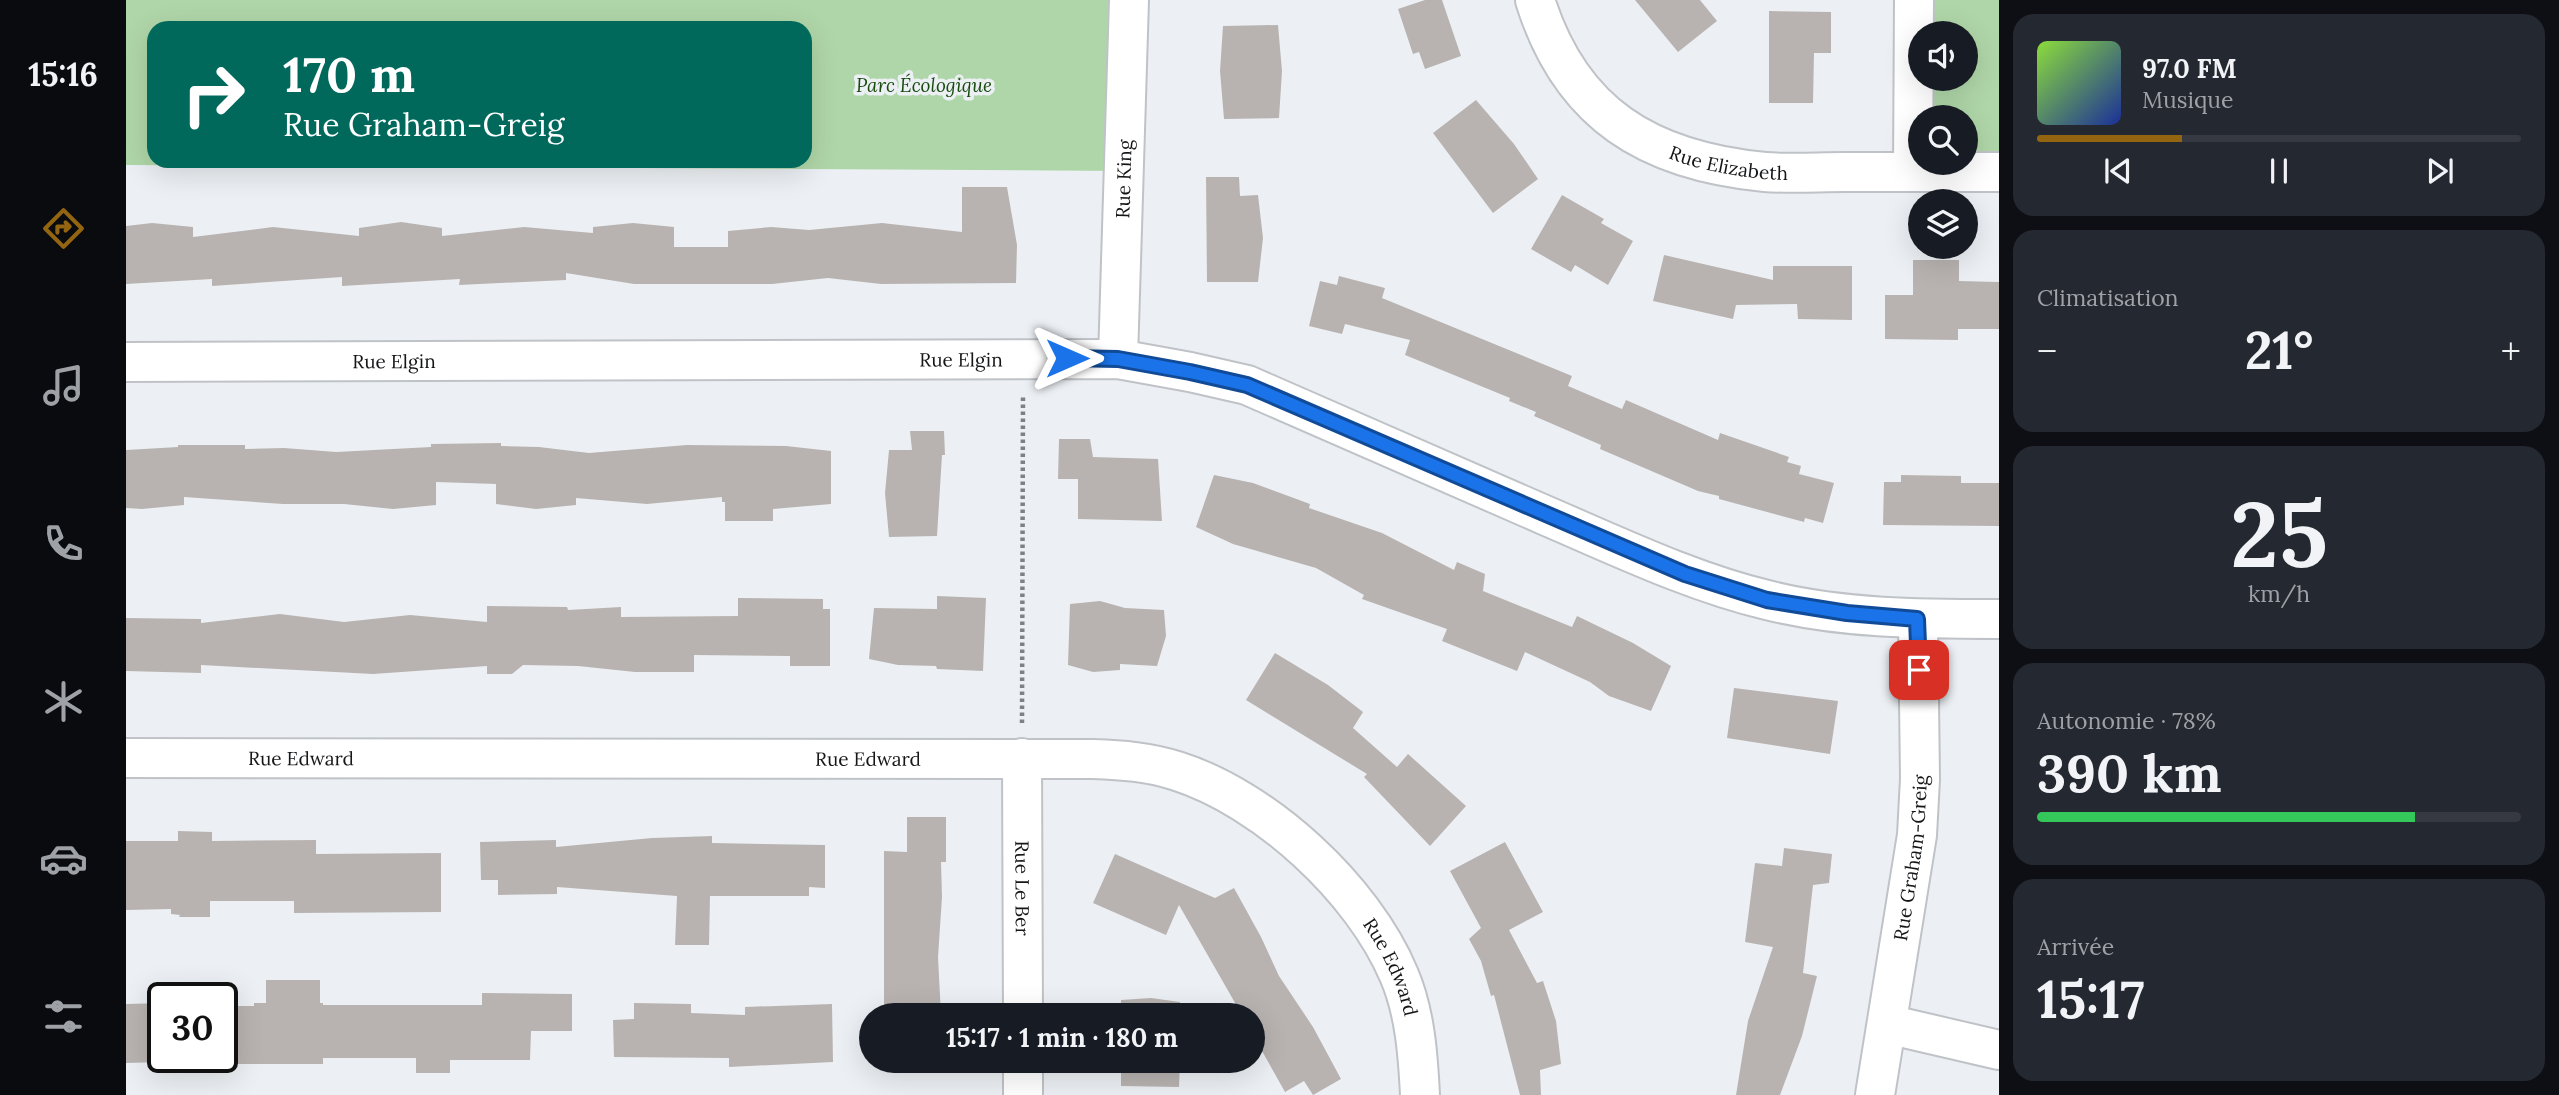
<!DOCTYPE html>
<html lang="fr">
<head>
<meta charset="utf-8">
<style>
	body { margin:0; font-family:Lora,serif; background:#242831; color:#f1f3f6; height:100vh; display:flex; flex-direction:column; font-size:26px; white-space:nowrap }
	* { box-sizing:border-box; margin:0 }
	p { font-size:23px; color:#9ea1a6 }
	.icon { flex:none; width:38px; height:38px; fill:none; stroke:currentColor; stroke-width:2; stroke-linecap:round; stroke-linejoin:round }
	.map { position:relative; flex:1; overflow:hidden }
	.panel { display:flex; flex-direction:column; gap:14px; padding:14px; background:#0d0f14; width:560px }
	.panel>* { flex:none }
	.top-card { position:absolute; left:21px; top:21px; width:665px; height:147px; border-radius:21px; box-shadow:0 7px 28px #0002; background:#00695c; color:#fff; overflow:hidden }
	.tools { position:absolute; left:1782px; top:21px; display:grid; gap:14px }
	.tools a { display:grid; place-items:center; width:70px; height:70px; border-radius:50%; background:#171b24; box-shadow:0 7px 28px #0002; font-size:35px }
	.speed { position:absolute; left:21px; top:982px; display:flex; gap:14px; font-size:35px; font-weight:700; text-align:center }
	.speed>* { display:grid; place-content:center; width:91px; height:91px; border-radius:50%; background:#171b24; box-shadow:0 7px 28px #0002; line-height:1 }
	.speed .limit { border:4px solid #111; border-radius:10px; background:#fff; color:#111 }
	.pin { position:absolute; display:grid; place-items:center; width:60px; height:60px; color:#fff; margin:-30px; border-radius:14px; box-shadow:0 4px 10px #0006 }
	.me { position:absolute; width:77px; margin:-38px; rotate:90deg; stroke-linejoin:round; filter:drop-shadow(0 0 5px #0008) }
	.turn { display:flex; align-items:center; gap:24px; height:147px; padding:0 21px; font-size:32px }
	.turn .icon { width:91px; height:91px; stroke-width:2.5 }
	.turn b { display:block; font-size:49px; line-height:60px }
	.big { font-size:52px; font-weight:700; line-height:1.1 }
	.panel .widget { flex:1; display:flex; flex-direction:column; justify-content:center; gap:10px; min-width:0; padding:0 24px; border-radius:21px; background:#242831 }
	.panel .dial { align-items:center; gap:0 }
	.dial b { font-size:91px; line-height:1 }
	.song { display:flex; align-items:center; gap:21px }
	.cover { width:84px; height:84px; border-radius:10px; background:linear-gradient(135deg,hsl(90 70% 55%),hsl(230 70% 35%)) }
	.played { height:7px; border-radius:4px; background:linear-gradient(90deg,#936511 30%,#363941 30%) }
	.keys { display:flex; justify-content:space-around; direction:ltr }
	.heat { display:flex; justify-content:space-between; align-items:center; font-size:38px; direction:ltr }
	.charge { height:10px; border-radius:5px; background:linear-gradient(90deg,#34c759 78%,#363941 0) }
	.trip { position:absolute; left:733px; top:1003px; width:406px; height:70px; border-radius:35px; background:#171b24; box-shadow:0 7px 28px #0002; font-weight:700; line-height:70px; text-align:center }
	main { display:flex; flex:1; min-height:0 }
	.menu { display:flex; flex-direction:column; width:126px; justify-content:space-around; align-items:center; background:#090b0e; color:#9ea1a6 }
	.menu .icon { width:49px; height:49px }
	.menu .active { color:#936511 }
	.menu b { font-size:32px; color:#f1f3f6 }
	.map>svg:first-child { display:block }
	.green { fill:#afd6a8; fill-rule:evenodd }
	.building { fill:#b8b3b0 }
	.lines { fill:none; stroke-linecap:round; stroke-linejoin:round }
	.minor-casing { stroke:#bfc3c7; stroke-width:42 }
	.path { stroke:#7e8184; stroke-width:4.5; stroke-dasharray:3.5 3.5; stroke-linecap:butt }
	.minor { stroke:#fff; stroke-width:38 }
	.route-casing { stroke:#114b97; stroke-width:18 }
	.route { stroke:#1a73e8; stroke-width:12 }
	.labels { text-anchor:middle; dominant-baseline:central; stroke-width:7; stroke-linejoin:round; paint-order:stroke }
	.park-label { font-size:19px; font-style:italic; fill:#184b0e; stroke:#ecf0f4 }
	.street-label { font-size:19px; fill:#151618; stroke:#ecf0f4 }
</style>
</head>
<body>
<main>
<nav class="menu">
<b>15:16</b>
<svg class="icon active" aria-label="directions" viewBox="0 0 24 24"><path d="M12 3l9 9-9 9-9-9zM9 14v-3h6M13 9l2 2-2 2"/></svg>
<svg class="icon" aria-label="music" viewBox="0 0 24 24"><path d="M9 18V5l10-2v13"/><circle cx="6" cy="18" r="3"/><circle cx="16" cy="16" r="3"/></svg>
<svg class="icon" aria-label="phone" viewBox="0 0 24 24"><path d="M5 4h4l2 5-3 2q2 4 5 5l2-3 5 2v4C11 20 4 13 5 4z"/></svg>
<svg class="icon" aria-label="climate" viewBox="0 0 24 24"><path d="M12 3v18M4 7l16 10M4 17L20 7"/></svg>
<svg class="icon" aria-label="car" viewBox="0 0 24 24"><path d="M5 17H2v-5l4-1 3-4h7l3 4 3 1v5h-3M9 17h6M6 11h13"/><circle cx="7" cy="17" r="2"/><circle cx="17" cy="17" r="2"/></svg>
<svg class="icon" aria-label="filters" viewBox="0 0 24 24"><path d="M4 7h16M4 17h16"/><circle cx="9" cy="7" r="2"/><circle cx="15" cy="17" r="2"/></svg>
</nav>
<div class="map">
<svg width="1873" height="1095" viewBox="0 0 1873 1095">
	<rect width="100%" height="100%" fill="#ecf0f4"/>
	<path class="green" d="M0,0H1003L998,171L0,165ZM28,28H679V161H28Z
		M1788,0H1873V172H1787ZM1794,33H1839V79H1794ZM1794,117H1839V163H1794Z"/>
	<path class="building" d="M1299,0H1316L1335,56L1299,69L1293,52L1287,54L1272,9Z
		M1509,0H1574L1591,21L1552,52Z
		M1643,11L1705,12V53H1688L1687,103H1643Z
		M1152,25L1156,71L1153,118L1098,119L1094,71L1097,26Z
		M1350,100L1388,144L1412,179L1367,213L1307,133Z
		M1080,177H1113L1114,196L1132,195L1137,238L1132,282H1081Z
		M836,187H881L891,245L890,283L755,284L702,278L646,284H508L440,273V280L333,285L334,279L216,286V277L86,286V279L0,284V226L26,223L67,227V237L147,227L233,236V228L275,222L316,228V236L398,227L467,233V227L507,223L548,227V247H602V231L645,227L683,230L756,223L836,232Z
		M1436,195L1478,219L1475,223L1507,241L1482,285L1449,265L1445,272L1405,249Z
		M1538,255L1647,280V266H1726V320L1672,319L1671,304L1610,305L1607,319L1527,301Z
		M1787,260H1833V281L1873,282V329H1832V340L1759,339V295H1787Z
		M1213,276L1259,288L1256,298L1446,376L1442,386L1496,409L1500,400L1592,440L1594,433L1663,457L1661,462L1675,466L1673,474L1708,483L1697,523L1679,518L1678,522L1593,499V496L1572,491L1474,449L1475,445L1408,416L1410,412L1383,401L1384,398L1279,355L1284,340L1219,324L1216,334L1183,326L1194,281L1211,285Z
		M784,431H818L819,455H816L811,536L763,537L759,493L763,450H786Z
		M933,439H964L967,457L1032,459L1036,521L952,519V479H932Z
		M375,443V446L413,447L463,453L561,445L660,446L705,451V504L647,509V521H599V502H596V497L521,504L450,498V505L410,509L370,504V484L310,482V505L267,509L218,504H157L58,497V505L16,509L0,508V450L52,447V445H119V449L158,448L210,452L305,447V444Z
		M1088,475L1127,483L1184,504L1183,508L1256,533L1328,570L1331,562L1359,574L1357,591L1446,627L1451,616L1507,643L1545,666L1525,711L1483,696L1464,682L1399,652L1391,671L1316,641L1321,629L1236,599L1238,595L1190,568L1107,544L1070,527Z
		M1775,475L1835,476V483H1873V526L1757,525L1758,482H1775Z
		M811,596L860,598L857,671L811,669L810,666L772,665L743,659L748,608L811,609Z
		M612,598L697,599V609H704V666H664V656L568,655V672H509L452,666L397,665L386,674H361V666L247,674L75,665V673L0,671V618L75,619V623L154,614L218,622L284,615L361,622V606L441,607L442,610L495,607V617L612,616Z
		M974,601L999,608L1038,610L1040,636L1031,666L994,664V670L967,672L942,665L944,604Z
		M1149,653L1202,685L1237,712L1227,728L1271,767L1282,754L1340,806L1304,846L1238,777L1241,774L1120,700Z
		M1608,688L1712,701L1704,754L1601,738Z
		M781,817H820V862H815L816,897L812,957L815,1015H758V851L781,852Z
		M52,831L86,832V841L190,840V854L315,853V912L168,913V901H84V917H53L54,915L45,914V909L0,910V841H52Z
		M586,836V843L699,845V888L683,887V896H584L583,945H549L551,896L431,887V894L372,895V880H355L354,842L430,840V847L526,838Z
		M1379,842L1417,912L1383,930L1411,983L1417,981L1430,1021L1435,1064L1414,1070L1415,1095H1394L1368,995L1365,996L1355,961L1343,939L1355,928L1324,871Z
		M1658,848L1706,854L1703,883L1687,885L1677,973L1691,976L1676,1036L1654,1095H1610L1622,1021L1647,947L1619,942L1629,863L1656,866Z
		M989,854L1089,898L1108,888L1135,937L1153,976L1187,1027L1215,1079L1187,1095L1178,1081L1159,1092L1127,1035V1015H1116L1053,905L1040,935L967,903Z
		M140,980H194V1003H197V1005H356V993L446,994V1031H405L404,1060H324V1073H290V1058H197V1064H111V1062H105V1006H128V1003H140Z
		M1025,998L1054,1002V1015H995V1000Z
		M37,1003V1062L0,1063V1004Z
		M508,1003L565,1004V1013L619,1015V1007L706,1004L707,1062L603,1067V1058L488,1057L487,1020L508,1019Z
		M783,1060H817L818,1067L784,1069Z
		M995,1060H1054L1053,1087L995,1086Z"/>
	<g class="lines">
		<g class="minor-casing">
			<g id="minor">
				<path id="s1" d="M1409,0C1445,115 1523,161 1639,172C1665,174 1692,172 1719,172C1770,172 1822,172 1873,172"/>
				<path d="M1787,172L1788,0"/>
				<path id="s2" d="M992,359L1003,0"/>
				<path id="s3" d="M0,362L992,359L1064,372L1121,385C1221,429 1322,473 1423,517C1493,547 1566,582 1641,600C1716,619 1796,619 1873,619"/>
				<path id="s4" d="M0,758L967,759C996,760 1023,762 1051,771C1139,799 1237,889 1273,975C1289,1012 1292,1055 1294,1095"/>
				<path id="s5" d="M896,758L897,1015"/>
				<path d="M1761,1024L1873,1050"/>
				<path d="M897,1095V1060"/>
				<path id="s6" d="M1749,1095L1791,835L1794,779L1792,619"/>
			</g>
		</g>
		<path class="path" d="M896,723L897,395"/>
		<use href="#minor" class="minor"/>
	</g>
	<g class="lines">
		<g class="route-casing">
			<path id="route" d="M941,358L992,359L1064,372L1121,385L1559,574L1641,600L1721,613L1791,619L1793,670"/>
		</g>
		<use href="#route" class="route"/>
	</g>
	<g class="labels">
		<g class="park-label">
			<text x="798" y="85">Parc Écologique</text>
		</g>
		<g class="street-label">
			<text stroke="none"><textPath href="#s1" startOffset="271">Rue Elizabeth</textPath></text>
			<text stroke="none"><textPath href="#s2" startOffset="180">Rue King</textPath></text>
			<text stroke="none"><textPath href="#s3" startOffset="835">Rue Elgin</textPath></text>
			<text stroke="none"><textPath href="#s3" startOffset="268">Rue Elgin</textPath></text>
			<text stroke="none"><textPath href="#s4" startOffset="175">Rue Edward</textPath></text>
			<text stroke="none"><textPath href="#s4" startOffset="742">Rue Edward</textPath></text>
			<text stroke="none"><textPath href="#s6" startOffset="240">Rue Graham-Greig</textPath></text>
			<text stroke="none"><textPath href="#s5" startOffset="130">Rue Le Ber</textPath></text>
			<text stroke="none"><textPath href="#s4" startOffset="1351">Rue Edward</textPath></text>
		</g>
	</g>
</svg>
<div class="tools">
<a><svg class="icon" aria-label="sound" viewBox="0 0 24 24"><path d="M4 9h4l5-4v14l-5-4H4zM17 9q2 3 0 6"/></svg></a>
<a><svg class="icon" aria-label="search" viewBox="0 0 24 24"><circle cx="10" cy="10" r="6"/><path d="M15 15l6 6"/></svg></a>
<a><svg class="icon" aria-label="layers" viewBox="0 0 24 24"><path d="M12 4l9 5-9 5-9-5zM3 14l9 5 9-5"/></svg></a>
</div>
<div class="speed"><div class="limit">30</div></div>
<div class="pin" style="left:1793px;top:670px;background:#d93025"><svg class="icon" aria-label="arrive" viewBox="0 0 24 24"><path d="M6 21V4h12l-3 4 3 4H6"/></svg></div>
<svg class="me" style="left:941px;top:358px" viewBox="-20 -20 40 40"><path d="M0-17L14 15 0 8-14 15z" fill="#1a73e8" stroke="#fff" stroke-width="4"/></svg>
<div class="trip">15:17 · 1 min · 180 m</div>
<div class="top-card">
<div class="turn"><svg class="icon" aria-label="right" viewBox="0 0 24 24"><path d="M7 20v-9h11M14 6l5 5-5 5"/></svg><div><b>170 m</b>Rue Graham-Greig</div></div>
</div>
</div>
<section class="panel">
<div class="widget">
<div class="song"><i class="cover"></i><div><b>97.0 FM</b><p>Musique</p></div></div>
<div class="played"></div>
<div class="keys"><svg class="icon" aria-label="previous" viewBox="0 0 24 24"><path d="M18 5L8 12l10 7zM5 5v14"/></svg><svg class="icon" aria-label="pause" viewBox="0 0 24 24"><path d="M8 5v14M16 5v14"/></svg><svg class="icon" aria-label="next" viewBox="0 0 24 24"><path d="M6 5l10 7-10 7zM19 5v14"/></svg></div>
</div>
<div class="widget"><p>Climatisation</p>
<div class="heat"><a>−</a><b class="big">21°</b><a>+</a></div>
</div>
<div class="widget dial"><b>25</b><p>km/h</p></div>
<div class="widget"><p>Autonomie · 78%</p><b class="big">390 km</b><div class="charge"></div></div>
<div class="widget"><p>Arrivée</p><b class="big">15:17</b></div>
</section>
</main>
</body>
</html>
